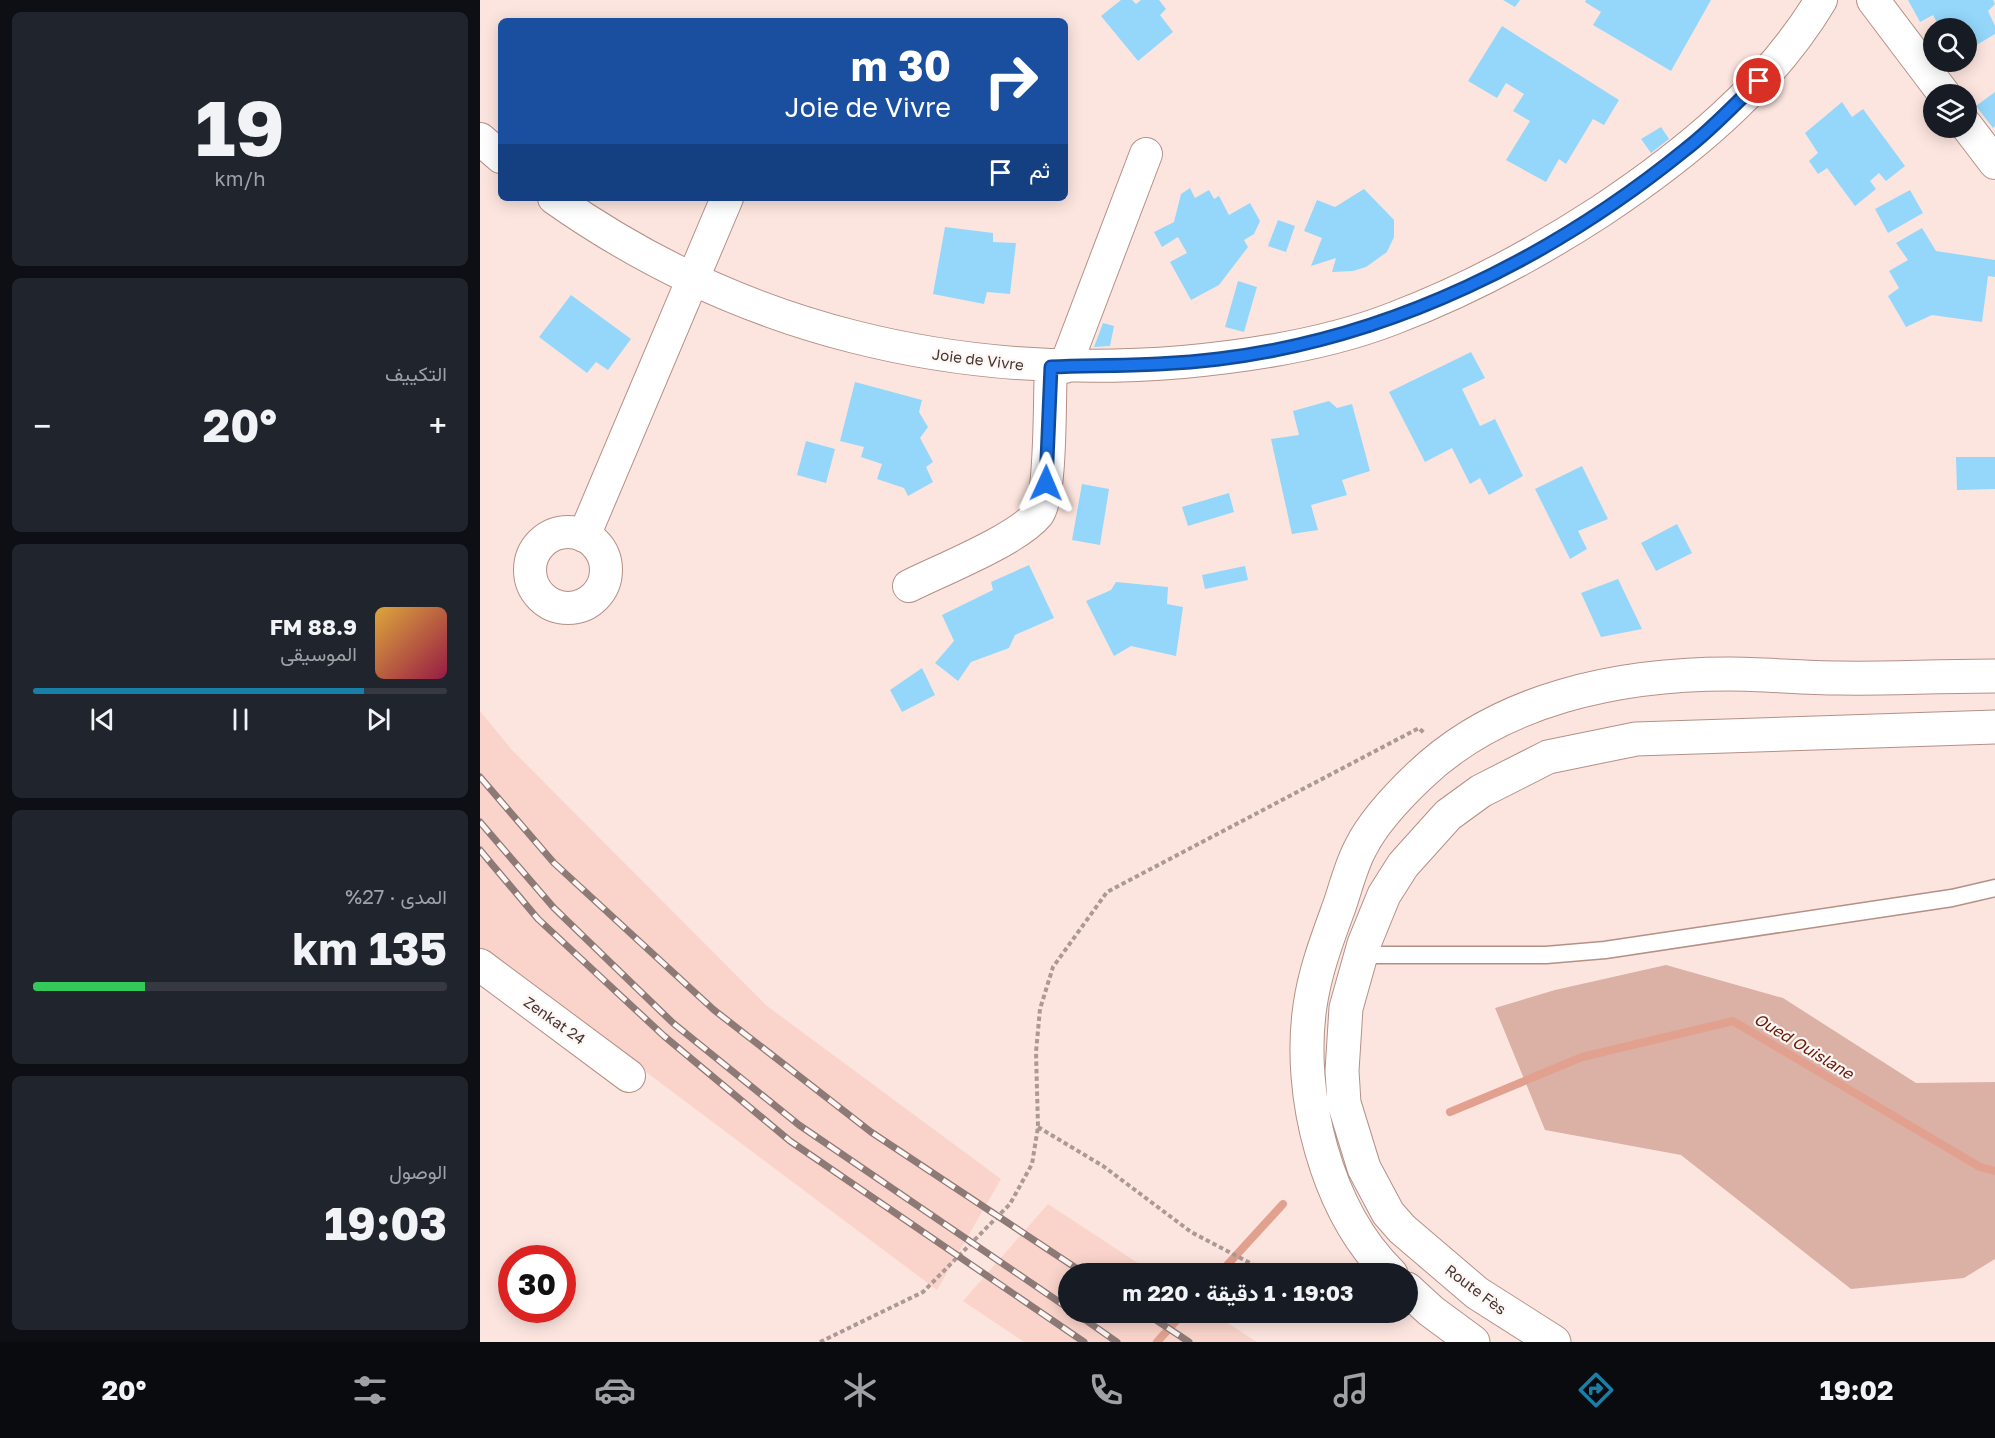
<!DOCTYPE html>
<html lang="ar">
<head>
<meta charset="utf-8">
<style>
	body { margin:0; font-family:"Golos Text",Vazirmatn,sans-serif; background:#20242c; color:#f1f3f6; direction:rtl; height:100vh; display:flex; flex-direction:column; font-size:22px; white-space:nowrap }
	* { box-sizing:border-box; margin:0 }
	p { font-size:20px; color:#9ea1a6 }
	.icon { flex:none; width:33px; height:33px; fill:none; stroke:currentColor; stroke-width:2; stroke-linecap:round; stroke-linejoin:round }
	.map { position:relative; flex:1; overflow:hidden; direction:ltr }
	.sheet { display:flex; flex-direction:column; gap:12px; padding:12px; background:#0d0f14; width:480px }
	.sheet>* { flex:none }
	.top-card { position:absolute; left:18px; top:18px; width:570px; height:183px; border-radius:9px; box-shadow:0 3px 15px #0003; direction:rtl; background:#1a4fa0; color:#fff; overflow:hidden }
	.fabs { position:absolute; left:1443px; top:18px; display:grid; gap:12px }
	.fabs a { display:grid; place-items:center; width:54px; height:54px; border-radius:50%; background:#171b24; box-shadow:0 3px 15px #0003; font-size:30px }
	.speed { position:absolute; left:18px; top:1245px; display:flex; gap:12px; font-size:30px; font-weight:700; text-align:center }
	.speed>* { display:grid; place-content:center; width:78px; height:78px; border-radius:50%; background:#171b24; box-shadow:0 3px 15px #0003; line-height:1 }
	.speed .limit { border:9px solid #d22; background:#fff; color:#111 }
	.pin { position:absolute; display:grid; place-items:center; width:51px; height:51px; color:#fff; margin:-26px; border:3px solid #fff; border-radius:50%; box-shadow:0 2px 6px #0007 }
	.me { position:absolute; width:66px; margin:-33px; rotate:1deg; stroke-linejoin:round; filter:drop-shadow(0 0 4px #0008) }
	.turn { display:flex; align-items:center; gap:21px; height:126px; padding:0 18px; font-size:27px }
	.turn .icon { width:78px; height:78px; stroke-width:2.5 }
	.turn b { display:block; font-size:42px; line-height:51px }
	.then { display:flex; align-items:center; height:57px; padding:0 18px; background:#0003; gap:12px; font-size:22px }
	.big { font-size:45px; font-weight:700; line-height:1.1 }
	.sheet .widget { flex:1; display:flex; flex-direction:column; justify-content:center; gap:9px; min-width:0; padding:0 21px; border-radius:9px; background:#20242c }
	.sheet .dial { align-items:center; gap:0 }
	.dial b { font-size:78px; line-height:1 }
	.song { display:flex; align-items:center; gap:18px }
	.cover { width:72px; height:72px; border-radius:9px; background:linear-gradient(135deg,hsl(40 70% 55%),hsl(340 70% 35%)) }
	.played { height:6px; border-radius:3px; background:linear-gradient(90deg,#187fa9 80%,#363941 80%) }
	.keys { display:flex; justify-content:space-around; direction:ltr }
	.heat { display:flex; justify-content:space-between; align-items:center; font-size:33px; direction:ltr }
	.charge { height:9px; border-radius:4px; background:linear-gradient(90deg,#34c759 27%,#363941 0) }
	.trip { position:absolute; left:578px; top:1263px; width:360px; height:60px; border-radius:30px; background:#171b24; box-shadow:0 3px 15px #0003; font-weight:700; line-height:60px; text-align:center; direction:rtl }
	.tab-bar { display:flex; height:96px; justify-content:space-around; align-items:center; background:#090b0e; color:#9ea1a6 }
	.tab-bar .icon { width:42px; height:42px }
	.tab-bar .on { color:#187fa9 }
	.tab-bar b { font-size:27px; color:#f1f3f6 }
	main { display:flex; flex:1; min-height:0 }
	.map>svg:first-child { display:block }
	.built { fill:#fad4cb }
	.green { fill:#dbb0a5 }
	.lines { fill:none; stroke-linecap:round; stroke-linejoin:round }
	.stream { stroke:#e2a08f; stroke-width:8 }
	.building { fill:#94d7fa }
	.service-casing { stroke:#b49087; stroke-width:19 }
	.minor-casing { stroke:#b49087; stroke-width:34 }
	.primary-casing { stroke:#b49087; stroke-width:35 }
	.path { stroke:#ad9994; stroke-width:4; stroke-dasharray:4.5 3; stroke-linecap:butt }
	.service { stroke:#fff; stroke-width:16 }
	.minor { stroke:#fff; stroke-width:32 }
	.primary { stroke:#fff; stroke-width:33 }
	.rail-casing { stroke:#8d7a76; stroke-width:7 }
	.rail { stroke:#fef6f4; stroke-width:4.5; stroke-dasharray:14; stroke-linecap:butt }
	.route-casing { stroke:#114b97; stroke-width:15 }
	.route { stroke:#1a73e8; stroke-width:10 }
	.labels { text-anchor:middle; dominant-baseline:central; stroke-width:4.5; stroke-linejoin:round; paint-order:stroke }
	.street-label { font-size:15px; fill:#443531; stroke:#fef6f4 }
	.water-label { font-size:16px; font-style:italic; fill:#671a06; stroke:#fef6f4 }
</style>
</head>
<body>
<main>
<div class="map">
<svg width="1515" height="1342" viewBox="0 0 1515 1342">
	<rect width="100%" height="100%" fill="#fde5df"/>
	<path class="built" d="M0,711L32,750L287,1006L521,1179L457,1290L154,1063L0,951Z
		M568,1204L673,1273L588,1274V1312L732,1313L777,1342H544L483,1301Z"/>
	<path class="green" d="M1186,965L1303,998L1436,1083L1515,1082V1259L1484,1278L1371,1289L1201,1155L1065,1130L1015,1008L1075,990Z"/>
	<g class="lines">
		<path class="stream" d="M970,1112L1102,1057L1253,1021L1500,1167L1515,1171
			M739,1274L803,1204
			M677,1342L704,1312"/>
	</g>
	<path class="building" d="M641,0H652L656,4L661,0H679L686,9L680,15L693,32L658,61L621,16Z
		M1023,0H1040L1035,7Z
		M1106,0H1231L1191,71L1113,25L1121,12L1105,2Z
		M1428,0H1513L1515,4L1508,11L1515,26V34L1495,46L1492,41L1486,44V28H1460L1453,15L1440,22Z
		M1022,26L1139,100L1124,125L1113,119L1086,164L1079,159L1066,182L1026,160L1050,121L1033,111L1044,94L1026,83L1017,98L988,81Z
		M1515,92V126L1513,128L1496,106Z
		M1362,102L1372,117L1383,109L1425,166L1406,181L1399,173L1390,181L1396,189L1375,206L1347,168L1338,174L1329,161L1338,153L1325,133Z
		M1181,127L1189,139L1171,153L1161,139Z
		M710,188L715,198L729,190L734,199L739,196L749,215L770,203L780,221L774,234L764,240L768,247L739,285L711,300L690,262L707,253L698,237L682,247L674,232L694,222L701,194Z
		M884,189L914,220V237L907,252L886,267L873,271L852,272L856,258L831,266L842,238L824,231L837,200L855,207Z
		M1430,190L1443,213L1408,233L1395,209Z
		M798,220L815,226L806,252L788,246Z
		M465,227L513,233V242L536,243L530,294L507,292L504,304L453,294Z
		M1442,228L1456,251L1515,260V277L1508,276L1502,322L1452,315L1426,327L1408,296L1419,288L1409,271L1428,260L1416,243Z
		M758,281L777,287L764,332L745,327Z
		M91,295L151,339L128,370L116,362L107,373L59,337Z
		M623,323L634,326L630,346L614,347Z
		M991,352L1005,378L982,389L1000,426L1015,419L1043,476L1009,495L1000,478L990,484L972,448L945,462L909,392Z
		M375,382L442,400L439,412L448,427L440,438L453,462L446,467L453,482L428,496L424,488L397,479L402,464L381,457L384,447L360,441Z
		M849,401L857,408L872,404L890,471L862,480L867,495L831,505L838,530L812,534L791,439L819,435L813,411Z
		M326,441L355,449L346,483L317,475Z
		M1476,457H1515V489L1477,490Z
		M1102,466L1128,519L1098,531L1107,549L1090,559L1055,489Z
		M602,484L629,489L620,545L592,540Z
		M749,493L754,512L708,526L702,507Z
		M1197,524L1212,553L1176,571L1161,543Z
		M549,565L574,618L535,635L529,648L491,662L478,681L455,663L474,641L462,615L513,590L511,582Z
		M765,566L768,580L725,589L722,575Z
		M1138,579L1162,629L1121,637L1101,593Z
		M636,582L688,587L687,604L703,607L696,656L651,646L634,656L606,601L631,590Z
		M442,668L455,695L422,712L410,690Z"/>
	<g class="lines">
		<g class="service-casing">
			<path id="service" d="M880,955H1066L1125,950L1472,898L1515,888"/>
		</g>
		<g class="minor-casing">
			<path id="minor" d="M1393,0L1464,94
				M1486,125L1515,163
				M0,139L21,157
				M74,198C261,330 476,381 703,362C769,356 850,343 912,319C986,291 1055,254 1121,211C1205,155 1289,87 1341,0
				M585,367L666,154
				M50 570a38 38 0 1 1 76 0a38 38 0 1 1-76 0Z
				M104,536L247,198
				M429,586C461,570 537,540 558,514C572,496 569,395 571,367
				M0,965L149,1076"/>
		</g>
		<g class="primary-casing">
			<path id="primary" d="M911,1274C846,1211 817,1094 830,1006C835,971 847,940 859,907C866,887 871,865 881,847C894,821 918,796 939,776C1020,698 1140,674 1249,674C1286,674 1322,678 1359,678C1411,679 1463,676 1515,676
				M927,1289L951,1311L993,1342
				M1074,1342L997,1293L922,1229L908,1213L884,1168L864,1103L862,1071L866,1008L884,944L904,895L923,865L968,815L1001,791L1068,757L1156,739L1515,727"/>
		</g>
		<path class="path" d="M558,1127L623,1166L711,1232L791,1274
			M340,1342L443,1292L530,1204L552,1164L558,1127L556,1052L560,1009L573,967L627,892L939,728L944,733"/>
		<use href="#service" class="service"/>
		<use href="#minor" class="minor"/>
		<use href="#primary" class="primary"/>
		<g class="rail-casing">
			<path id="rail" d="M0,777L74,863L234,1010L391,1132L605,1274
				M0,822L74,908L193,1023L319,1125L588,1308
				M0,850L58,919L184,1036L310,1141L604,1342
				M594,1312L637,1342
				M664,1312L709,1342"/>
		</g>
		<use href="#rail" class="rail"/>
	</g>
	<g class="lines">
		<g class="route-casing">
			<path id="route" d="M566,483L571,367C627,365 683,366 739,359C911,338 1072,258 1206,149C1232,129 1255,104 1279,81"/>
		</g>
		<use href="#route" class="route"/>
	</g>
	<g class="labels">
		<g class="street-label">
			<text transform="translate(498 359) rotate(7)">Joie de Vivre</text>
			<text transform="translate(75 1020) rotate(35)">Zenkat 24</text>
			<text transform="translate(996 1289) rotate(37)">Route Fès</text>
		</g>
		<g class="water-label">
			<text transform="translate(1324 1046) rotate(31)">Oued Ouislane</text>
		</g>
	</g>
</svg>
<div class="fabs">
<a><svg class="icon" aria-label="search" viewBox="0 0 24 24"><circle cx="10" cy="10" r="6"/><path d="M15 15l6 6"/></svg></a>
<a><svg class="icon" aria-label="layers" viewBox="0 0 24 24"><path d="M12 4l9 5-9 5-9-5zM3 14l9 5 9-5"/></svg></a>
</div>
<div class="speed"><div class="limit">30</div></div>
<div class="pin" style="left:1279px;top:81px;background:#d93025"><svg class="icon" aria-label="arrive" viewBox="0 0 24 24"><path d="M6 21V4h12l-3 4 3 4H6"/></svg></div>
<svg class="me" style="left:566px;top:483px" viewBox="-20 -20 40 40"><path d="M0-17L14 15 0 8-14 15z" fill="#1a73e8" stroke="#fff" stroke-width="4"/></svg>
<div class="trip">19:03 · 1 دقيقة · 220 m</div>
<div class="top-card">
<div class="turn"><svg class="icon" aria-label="right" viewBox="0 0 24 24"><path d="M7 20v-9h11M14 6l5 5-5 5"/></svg><div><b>30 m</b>Joie de Vivre</div></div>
<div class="then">ثم<svg class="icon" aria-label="arrive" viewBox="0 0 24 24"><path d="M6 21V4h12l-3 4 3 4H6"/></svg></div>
</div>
</div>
<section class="sheet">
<div class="widget dial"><b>19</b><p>km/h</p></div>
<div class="widget"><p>التكييف</p>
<div class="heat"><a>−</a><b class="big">20°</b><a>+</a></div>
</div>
<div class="widget">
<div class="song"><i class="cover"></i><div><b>88.9 FM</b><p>الموسيقى</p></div></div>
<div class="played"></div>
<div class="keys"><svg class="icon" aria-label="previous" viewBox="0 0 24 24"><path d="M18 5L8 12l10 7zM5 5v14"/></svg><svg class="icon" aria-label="pause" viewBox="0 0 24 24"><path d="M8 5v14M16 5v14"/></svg><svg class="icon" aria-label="next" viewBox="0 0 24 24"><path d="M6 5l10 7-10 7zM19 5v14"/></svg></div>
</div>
<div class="widget"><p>المدى · 27%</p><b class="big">135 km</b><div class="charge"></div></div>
<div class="widget"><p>الوصول</p><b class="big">19:03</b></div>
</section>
</main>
<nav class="tab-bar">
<b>19:02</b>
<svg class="icon on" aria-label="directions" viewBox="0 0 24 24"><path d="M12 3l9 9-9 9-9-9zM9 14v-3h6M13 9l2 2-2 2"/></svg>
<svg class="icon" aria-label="music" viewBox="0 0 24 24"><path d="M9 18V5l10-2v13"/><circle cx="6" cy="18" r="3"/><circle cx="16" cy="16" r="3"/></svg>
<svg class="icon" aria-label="phone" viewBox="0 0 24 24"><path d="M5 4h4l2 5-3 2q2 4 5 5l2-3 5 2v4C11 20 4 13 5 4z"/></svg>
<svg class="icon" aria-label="climate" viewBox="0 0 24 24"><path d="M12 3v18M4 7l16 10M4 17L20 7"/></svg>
<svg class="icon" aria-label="car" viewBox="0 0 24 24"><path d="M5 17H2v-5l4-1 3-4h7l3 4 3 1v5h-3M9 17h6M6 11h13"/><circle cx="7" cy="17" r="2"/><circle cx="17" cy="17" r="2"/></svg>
<svg class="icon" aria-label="filters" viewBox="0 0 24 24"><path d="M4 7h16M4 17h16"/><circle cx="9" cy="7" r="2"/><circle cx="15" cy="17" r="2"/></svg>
<b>20°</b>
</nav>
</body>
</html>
